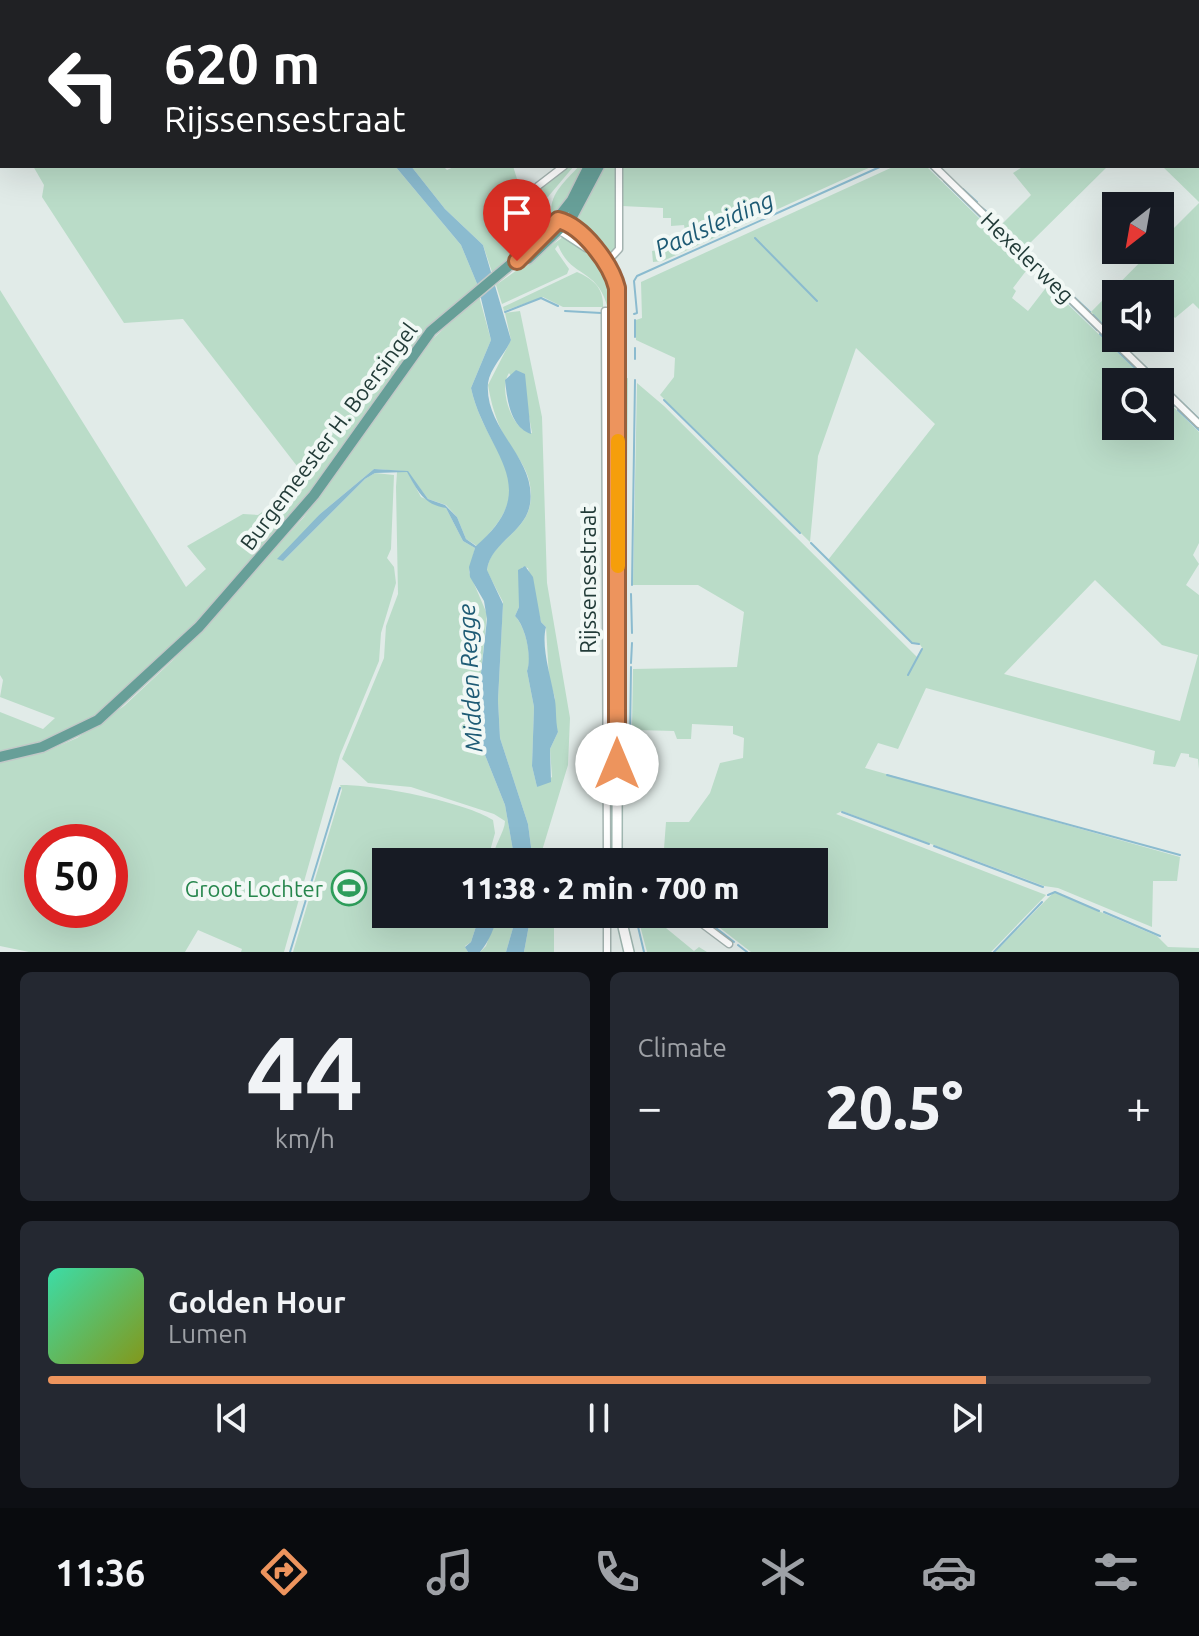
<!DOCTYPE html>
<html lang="en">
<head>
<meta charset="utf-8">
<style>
	body { margin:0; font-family:Ubuntu,sans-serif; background:#242831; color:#f1f3f6; height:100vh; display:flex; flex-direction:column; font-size:30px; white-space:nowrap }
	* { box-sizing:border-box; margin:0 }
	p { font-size:26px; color:#9ea1a6 }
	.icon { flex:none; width:44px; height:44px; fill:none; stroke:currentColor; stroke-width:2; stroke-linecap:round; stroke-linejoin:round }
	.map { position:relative; height:952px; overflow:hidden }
	.panel { display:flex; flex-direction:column; gap:20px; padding:20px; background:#0d0f14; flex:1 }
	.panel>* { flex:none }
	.guide { position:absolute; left:0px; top:0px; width:1200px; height:168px; box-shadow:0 8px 32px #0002; background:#202124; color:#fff; overflow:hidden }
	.needle { width:52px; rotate:211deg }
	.tools { position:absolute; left:1102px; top:192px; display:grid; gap:16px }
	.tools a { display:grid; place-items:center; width:72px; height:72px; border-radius:0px; background:#171b24; box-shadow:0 8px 32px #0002; font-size:40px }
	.speed { position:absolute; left:24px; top:824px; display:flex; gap:16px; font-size:40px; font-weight:700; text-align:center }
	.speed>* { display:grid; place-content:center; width:104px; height:104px; border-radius:50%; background:#171b24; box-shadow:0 8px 32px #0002; line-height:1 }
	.speed .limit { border:12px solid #d22; background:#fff; color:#111 }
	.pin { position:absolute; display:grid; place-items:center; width:68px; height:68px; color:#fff; margin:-82px -34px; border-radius:50% 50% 50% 0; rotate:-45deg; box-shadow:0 0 8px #0007 }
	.pin .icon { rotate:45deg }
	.me { position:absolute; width:88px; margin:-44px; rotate:0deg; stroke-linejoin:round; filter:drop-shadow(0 0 6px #0008) }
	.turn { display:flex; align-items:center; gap:28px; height:168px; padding:0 32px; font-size:36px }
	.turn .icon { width:104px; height:104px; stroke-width:2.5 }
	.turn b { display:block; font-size:56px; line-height:68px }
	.big { font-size:60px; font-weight:800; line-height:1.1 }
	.panel .card { flex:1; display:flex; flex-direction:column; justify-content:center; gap:12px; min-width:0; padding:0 28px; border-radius:12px; background:#242831 }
	.panel .dial { align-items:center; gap:0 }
	.dial b { font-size:104px; line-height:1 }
	.song { display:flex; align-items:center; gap:24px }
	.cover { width:96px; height:96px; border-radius:12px; background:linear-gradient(135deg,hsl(160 70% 55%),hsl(70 70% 35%)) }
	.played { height:8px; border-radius:4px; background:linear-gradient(90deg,#ed945d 85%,#363941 85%) }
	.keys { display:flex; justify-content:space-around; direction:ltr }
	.heat { display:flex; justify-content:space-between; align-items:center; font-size:44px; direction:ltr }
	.panel .tiles { flex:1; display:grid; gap:20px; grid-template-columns:1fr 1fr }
	.card:last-child { grid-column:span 2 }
	.trip { position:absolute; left:372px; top:848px; width:456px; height:80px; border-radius:0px; background:#171b24; box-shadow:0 8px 32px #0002; font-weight:800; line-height:80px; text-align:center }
	.menu { display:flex; height:128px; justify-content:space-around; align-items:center; background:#090b0e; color:#9ea1a6 }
	.menu .icon { width:56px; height:56px }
	.menu .active { color:#ed945d }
	.menu b { font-size:36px; color:#f1f3f6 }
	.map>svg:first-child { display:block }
	.green { fill:#badcc8; fill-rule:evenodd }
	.water { fill:#8bbbcf }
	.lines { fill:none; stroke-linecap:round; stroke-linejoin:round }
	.stream { stroke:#8bbbcf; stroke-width:2 }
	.minor-casing { stroke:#a4b3b0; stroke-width:9 }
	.secondary-casing { stroke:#a0b7b1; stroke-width:12 }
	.primary-casing { stroke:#c1c8c7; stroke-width:13 }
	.minor { stroke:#fff; stroke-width:6 }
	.secondary { stroke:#fff; stroke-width:9 }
	.primary { stroke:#679f98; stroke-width:10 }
	.route-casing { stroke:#9a603c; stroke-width:20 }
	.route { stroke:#ed945d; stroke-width:14 }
	.slow { stroke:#f59e0b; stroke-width:14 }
	.labels { text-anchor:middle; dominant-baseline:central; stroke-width:8; stroke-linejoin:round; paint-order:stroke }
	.street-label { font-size:22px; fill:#223b38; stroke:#f1f8f5 }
	.leisure-label { font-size:22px; fill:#27864d; stroke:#f1f8f5; text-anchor:end }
	.water-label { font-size:24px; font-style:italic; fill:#1e5b75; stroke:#f1f8f5 }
</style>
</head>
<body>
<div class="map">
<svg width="1199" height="952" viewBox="0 0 1199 952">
	<rect width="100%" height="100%" fill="#e1ebe8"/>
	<path class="green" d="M1199,78V202L1162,166H1198Z
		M33,166H395L461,245L478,286C421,326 390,383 350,439C289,524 221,607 142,676C124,692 106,710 85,722C57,738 31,747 0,753V712L43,729L55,718L0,697L3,680L0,675V290L186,587L206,569L187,546L243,514L258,515L307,479L183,319L124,323L42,197L44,185Z
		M411,166H443L447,170L456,166H513L522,195L534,187L538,191L568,166H574L547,198L532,194L545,202L548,222L552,221C547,195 563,184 579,166H587L554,221L493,275L483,245L445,209Z
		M601,166H617V242L616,250L608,255L575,222Z
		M621,166H873L663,261L653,262L652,251L658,250V247L687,240L684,225L671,226V218H663V208L622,206Z
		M895,166H926L1029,267L1013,288L1016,291L1012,298L1028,311L1048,285L1148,382H1116V426H1160V394L1199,432V543L1193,555L1199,564L1186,585L1199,595V769L1198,759L1189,757V754L1181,753L1175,767L1153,764L1155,751L926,688L898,749L878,743L865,768L1180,857L1177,881H1153L1152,927L1058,888L1044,886L842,811L836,814L1046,895L991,952H751L702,914H814V862H663L666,822H689L710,793L720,763L743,758L744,738L733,734V726L692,724L691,739H677L674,731L637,730L632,727L633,669L737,667L744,612L698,585H633L637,383L664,406L917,657L923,649L919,643H913L828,560L935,424L856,348L818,456L810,542L660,395L674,377L675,358L636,340V320L642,318L641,282ZM1095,580L1162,645L1198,655L1180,721L1004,674Z
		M1024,166H1108L1025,248L1001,225L1031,195L1013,173Z
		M1199,203V309L1193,303L1175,318L1160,301V294H1116V337L1091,312L1152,250H1160V242Z
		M563,237C591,248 620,277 613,309H608C598,267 571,279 558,245L555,249L569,269L567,274L502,304L496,285Z
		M577,272C593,279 604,288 603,307H563L543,297L504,311L503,307Z
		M479,296L491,340L471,388C486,457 547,480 477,546L466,539L457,517L446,505L428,499L407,471L421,497L446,508L463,541L475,548L469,572L487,614L479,691L481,745L505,805L515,862H492C493,846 505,832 505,821L494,814L411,787L368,783L342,759L384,658L386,626L398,594L396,487L397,472L404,471L374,469L320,514L283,561L365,479L375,473L394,475L391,549L387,558L394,567L396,583L381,633L379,661L340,755L284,952H241L242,949L198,930L185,952H29L0,946V762L42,753L77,738L124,706L172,661L304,517L422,349ZM42,842H110V910H42Z
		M520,311L542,417L547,583L570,718L568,765L541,854L556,856L555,862H533L528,824L500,738L498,700L503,602L487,571C488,544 525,533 530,505C535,476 519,460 505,437C496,421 491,403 488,385L511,340L505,313ZM509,373L526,400L532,433C512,431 498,389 509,373ZM522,567L528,568L541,622L546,627L549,678L555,698L554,722L558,732L550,749L552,777L537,787L532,766L534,707L527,671C533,657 525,626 515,616L519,607Z
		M610,364H615L614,740L609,715Z
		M628,378L626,588L621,583L622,379Z
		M340,785C373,784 466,802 493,820L495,833L487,862H386V914H480L471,942L465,946L468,952H293L342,790Z
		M1054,892L1157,936L1168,947L1199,948V952H995Z
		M497,914H517L506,952H480L486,946Z
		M531,914H554V952H524Z
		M637,914H678L666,928L694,951L699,947L707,952H647Z"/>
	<path class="water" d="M395,166H411L445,209L483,245L511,340C505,354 490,368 488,383C484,430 537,458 530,504C526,532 490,543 487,570L503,604L498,700L500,738L528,824L533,862H515L505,805L481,745L479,691L487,619L484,601L470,577L469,567L475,548L463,541L446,508C424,505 417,490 407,472L375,473L365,479L283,561L277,559L320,514L374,469L408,471L428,499L445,505L457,517L466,539L476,546C546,486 485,453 471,388L491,340L478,286L461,245Z
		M516,370L525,374L531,434C510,427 507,399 505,380Z
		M525,566L533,577L541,622L546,627C541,645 550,675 554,695C557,707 555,719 558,732L550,749L551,782L537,787L532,766L534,707L527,671C532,657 526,627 515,616L519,607L518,570Z
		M480,914H497C496,926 488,943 480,952H468L465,947L471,942Z
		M517,914H531L524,952H506Z"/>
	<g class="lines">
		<path class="stream" d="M1198,23H1199
			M929,166L940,177
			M944,181L1008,244
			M963,189L977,202
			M981,207L986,211
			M989,215L996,222
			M1000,225L1004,229
			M1009,234L1033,258
			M755,238L817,301
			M1012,248L1030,265
			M1039,264L1090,312
			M1037,272L1050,285
			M1055,289L1097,330
			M565,311L601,313
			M505,312L541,298L558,306
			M634,314L637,313L634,281L637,276L882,166
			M1093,315L1124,346
			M635,320V337
			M1100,334L1135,368
			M1131,353L1161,382
			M635,359V348
			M1140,372L1149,382
			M1170,391L1199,419
			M1160,392L1174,406
			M664,400L800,533
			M1178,410L1199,430
			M811,543L912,643L919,644
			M632,585L635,380
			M631,594L632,633
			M631,663L632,643
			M908,675L922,649
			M630,737L631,667
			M887,775L1180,855
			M842,812L929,844
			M934,846L1043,887
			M1048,895L1055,892L1099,911
			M1104,912L1160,936
			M635,914L644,952
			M698,914L734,942
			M738,945L747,952
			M290,952L340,788
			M994,952L1042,902"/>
		<g class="minor-casing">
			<path id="minor" d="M588,0V2
				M605,0L606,2
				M733,0L735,2
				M911,2V0
				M934,166L1156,382
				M538,186L564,166
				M606,263L619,249V166
				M1160,386L1199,424
				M607,862L605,311H618
				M607,914V952
				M689,914L729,944"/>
		</g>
		<g class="secondary-casing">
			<path id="secondary" d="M561,221C583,225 615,273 618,294L617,862
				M559,224L561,230L587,247
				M620,914L629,952"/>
		</g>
		<g class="primary-casing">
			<path id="primary" d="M595,0L596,2
				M528,259L572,217L599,166
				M0,757L42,747L98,720L199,627L314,495L431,331L542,238L572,200L589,166"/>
		</g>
		<use href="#minor" class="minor"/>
		<use href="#secondary" class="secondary"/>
		<use href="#primary" class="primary"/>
	</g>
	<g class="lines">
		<g class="route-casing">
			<path id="route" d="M517,261L558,220C583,226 611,264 617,288V764"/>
		</g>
		<use href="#route" class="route"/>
		<path class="slow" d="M618,566V441"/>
	</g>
	<defs>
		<g id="stadium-ring" transform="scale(1.8)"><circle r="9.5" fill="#f1f8f5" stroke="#2e9e5b" stroke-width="1.5"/><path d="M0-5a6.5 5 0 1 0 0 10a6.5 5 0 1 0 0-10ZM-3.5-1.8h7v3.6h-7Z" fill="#2e9e5b"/></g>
	</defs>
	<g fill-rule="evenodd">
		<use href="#stadium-ring" x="349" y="888"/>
	</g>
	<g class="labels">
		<g class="street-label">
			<text transform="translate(1028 257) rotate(44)">Hexelerweg</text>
			<text transform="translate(328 436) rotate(-53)">Burgemeester H. Boersingel</text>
			<text transform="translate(587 580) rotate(-90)">Rijssensestraat</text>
		</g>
		<g class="leisure-label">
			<text x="323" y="888">Groot Lochter</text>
		</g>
		<g class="water-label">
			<text transform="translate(714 224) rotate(-24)">Paalsleiding</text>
			<text transform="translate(470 678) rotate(-93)">Midden Regge</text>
		</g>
	</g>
</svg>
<div class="tools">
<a><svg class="needle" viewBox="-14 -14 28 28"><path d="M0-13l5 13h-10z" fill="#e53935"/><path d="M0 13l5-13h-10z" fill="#9ea1a6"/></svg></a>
<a><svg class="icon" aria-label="sound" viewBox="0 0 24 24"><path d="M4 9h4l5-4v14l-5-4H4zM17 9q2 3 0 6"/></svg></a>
<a><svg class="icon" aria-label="search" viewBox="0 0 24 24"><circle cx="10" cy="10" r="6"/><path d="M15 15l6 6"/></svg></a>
</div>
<div class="speed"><div class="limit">50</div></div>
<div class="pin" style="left:517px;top:261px;background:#d93025"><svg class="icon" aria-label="arrive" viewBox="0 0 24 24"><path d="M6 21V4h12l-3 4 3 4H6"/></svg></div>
<svg class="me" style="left:617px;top:764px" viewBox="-20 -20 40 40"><circle r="19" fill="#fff"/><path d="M0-13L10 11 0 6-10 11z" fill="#ed945d"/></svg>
<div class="trip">11:38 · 2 min · 700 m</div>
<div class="guide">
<div class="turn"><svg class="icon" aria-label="left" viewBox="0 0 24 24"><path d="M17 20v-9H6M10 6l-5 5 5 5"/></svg><div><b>620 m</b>Rijssensestraat</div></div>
</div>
</div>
<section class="panel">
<div class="tiles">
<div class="card dial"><b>44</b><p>km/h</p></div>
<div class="card"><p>Climate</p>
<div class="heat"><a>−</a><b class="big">20.5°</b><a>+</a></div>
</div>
<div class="card">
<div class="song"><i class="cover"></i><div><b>Golden Hour</b><p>Lumen</p></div></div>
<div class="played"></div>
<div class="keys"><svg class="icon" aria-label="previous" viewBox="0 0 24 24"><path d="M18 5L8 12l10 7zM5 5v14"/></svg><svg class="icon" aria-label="pause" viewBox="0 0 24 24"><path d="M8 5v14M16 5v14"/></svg><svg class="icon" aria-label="next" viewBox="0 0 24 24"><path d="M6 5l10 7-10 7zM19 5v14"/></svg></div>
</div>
</div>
</section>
<nav class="menu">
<b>11:36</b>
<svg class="icon active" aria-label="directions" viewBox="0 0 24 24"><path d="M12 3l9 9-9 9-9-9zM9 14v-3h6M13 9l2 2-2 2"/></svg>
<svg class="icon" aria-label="music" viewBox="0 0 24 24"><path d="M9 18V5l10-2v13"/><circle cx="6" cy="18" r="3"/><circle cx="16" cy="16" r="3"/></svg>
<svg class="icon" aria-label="phone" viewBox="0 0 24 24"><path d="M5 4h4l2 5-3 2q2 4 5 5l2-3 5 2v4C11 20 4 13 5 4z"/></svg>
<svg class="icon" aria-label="climate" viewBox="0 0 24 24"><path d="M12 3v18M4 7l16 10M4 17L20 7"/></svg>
<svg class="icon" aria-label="car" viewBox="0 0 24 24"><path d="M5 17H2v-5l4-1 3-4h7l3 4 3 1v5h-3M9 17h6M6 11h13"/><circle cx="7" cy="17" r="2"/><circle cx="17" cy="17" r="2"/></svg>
<svg class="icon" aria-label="filters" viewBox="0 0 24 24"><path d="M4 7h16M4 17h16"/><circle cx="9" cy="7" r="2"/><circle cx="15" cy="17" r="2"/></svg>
</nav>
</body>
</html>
